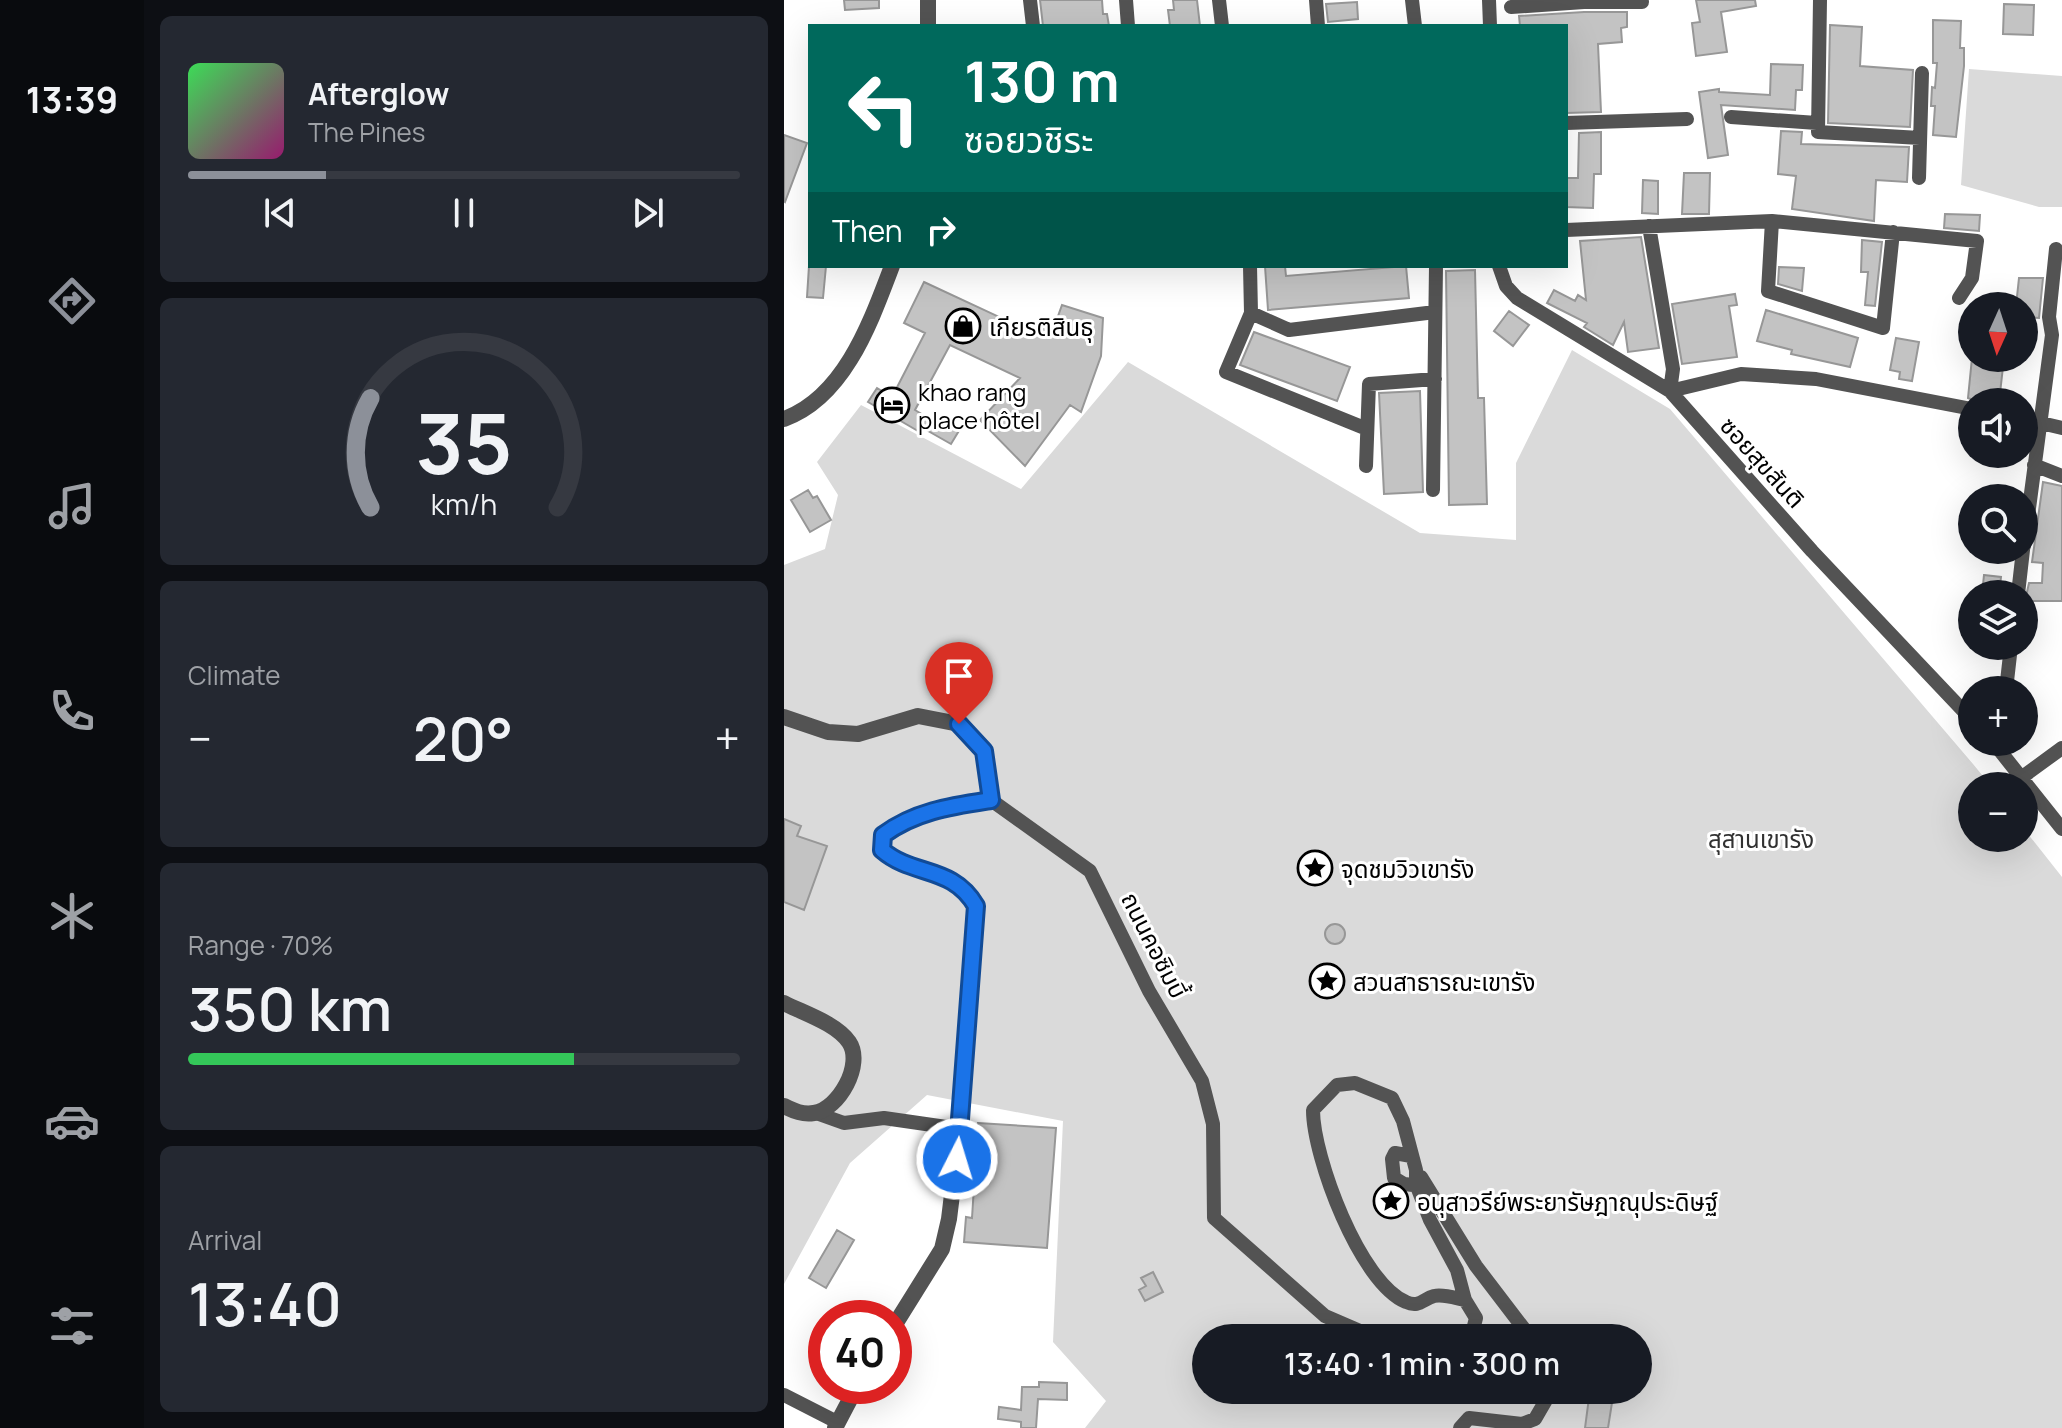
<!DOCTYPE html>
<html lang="en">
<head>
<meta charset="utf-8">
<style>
	body { margin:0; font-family:Manrope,"Noto Sans Thai",sans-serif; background:#242831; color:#f1f3f6; height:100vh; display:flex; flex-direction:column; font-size:30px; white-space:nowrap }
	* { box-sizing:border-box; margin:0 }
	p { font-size:26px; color:#9ea1a6 }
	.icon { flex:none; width:44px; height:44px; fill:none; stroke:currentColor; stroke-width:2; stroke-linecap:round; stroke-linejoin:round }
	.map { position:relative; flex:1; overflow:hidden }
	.drawer { display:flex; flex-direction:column; gap:16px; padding:16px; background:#0d0f14; width:640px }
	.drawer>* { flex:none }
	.hud { position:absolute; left:24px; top:24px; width:760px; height:244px; border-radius:0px; box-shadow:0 8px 32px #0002; background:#00695c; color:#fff; overflow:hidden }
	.needle { width:52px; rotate:183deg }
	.controls { position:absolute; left:1174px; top:292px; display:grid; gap:16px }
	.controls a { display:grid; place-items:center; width:80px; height:80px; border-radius:50%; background:#171b24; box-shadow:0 8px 32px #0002; font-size:40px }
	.speed { position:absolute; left:24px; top:1300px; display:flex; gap:16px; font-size:40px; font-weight:700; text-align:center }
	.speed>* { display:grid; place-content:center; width:104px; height:104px; border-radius:50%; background:#171b24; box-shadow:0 8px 32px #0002; line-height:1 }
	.speed .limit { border:12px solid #d22; background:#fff; color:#111 }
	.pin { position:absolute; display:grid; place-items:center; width:68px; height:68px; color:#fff; margin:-82px -34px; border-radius:50% 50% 50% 0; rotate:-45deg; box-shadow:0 0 8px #0007 }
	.pin .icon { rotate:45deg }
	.me { position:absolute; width:88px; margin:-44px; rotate:5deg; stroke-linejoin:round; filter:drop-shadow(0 0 6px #0008) }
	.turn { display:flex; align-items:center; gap:28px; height:168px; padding:0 24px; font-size:36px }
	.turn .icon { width:104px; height:104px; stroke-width:2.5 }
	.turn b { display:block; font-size:56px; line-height:68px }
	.then { display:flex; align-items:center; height:76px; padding:0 24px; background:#0003; gap:16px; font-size:30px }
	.big { font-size:60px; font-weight:600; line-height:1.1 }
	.drawer .card { flex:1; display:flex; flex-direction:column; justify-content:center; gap:12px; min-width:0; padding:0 28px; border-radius:12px; background:#242831 }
	.drawer .dial { align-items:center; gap:0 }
	.dial svg { height:208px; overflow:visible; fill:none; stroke:#363941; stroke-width:7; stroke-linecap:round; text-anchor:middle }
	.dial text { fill:#f1f3f6; stroke:none }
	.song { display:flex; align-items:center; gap:24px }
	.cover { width:96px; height:96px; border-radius:12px; background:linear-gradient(135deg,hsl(130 70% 55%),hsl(320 70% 35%)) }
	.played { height:8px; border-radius:4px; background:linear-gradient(90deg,#8c9099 25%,#363941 25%) }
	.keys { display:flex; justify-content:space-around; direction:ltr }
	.heat { display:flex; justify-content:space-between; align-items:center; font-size:44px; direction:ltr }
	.charge { height:12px; border-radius:6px; background:linear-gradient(90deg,#34c759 70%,#363941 0) }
	.trip { position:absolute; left:408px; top:1324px; width:460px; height:80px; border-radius:40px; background:#171b24; box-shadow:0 8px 32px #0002; font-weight:600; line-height:80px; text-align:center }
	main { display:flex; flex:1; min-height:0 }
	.tab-bar { display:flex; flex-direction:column; width:144px; justify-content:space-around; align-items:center; background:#090b0e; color:#9ea1a6 }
	.tab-bar .icon { width:56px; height:56px }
	.tab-bar .selected { color:#8c9099 }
	.tab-bar b { font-size:36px; color:#f1f3f6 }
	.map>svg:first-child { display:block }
	.green { fill:#dadada; fill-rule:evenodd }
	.building { fill:#c3c3c3; stroke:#979797; stroke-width:2 }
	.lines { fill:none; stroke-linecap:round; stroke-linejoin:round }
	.minor { stroke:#535353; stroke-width:14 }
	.tertiary { stroke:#535353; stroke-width:16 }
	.route-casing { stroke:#114b97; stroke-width:20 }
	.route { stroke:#1a73e8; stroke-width:14 }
	.labels { text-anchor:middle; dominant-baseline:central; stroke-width:6; stroke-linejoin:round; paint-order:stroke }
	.poi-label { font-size:24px; fill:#000; stroke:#fff; text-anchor:start }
	.street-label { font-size:24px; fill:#000; stroke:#fff }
	.park-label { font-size:24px; fill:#313131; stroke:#fff }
</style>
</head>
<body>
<main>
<nav class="tab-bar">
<b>13:39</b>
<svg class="icon selected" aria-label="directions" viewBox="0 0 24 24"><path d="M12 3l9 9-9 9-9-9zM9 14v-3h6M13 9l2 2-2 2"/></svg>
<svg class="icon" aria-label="music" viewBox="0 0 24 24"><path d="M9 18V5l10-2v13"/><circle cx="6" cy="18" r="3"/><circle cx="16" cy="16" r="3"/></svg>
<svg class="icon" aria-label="phone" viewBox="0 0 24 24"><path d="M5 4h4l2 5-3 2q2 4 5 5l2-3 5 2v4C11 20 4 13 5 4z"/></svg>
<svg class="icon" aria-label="climate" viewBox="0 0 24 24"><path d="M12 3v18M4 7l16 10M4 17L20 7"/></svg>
<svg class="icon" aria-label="car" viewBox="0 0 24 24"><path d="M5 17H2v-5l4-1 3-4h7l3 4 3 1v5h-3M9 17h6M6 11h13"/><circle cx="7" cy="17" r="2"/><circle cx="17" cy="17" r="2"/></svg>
<svg class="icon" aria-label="filters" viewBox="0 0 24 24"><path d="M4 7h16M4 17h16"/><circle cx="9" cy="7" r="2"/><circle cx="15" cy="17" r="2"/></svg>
</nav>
<section class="drawer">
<div class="card">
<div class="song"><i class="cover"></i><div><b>Afterglow</b><p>The Pines</p></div></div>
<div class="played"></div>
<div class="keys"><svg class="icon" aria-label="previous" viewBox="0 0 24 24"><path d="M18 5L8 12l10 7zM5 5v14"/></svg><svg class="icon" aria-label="pause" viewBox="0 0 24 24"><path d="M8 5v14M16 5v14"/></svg><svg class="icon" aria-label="next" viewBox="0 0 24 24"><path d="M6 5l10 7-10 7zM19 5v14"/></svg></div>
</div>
<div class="card dial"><svg viewBox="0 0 100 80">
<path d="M14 69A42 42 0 1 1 86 69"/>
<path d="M14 69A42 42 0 0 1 14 27" stroke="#8c9099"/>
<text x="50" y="56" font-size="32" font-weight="700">35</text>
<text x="50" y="72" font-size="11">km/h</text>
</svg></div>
<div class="card"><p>Climate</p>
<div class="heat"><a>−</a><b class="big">20°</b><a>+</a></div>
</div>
<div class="card"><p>Range · 70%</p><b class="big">350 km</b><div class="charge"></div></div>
<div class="card"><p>Arrival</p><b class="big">13:40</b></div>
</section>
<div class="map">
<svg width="1278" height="1428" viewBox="0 0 1278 1428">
	<rect width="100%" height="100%" fill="#fff"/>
	<path class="green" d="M1185,69L1278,76V207H1255L1177,185Z
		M788,350L886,409L1189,764L1207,786H1188V838H1240V829L1278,877V1428H301L322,1401L269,1342L279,1121L143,1095L66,1163L0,1284V565L41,549L54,495L33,462L77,405L237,489L344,362L636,533L732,540V463ZM422,1338H854V1390H422Z"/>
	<path class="building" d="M60,0H95V8L61,10Z
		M256,0H318L319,14H323L325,26H259Z
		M389,0H413L416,26H386L384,10H390Z
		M912,0H971L972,6L937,12L943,52L912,56L908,23L916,22Z
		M573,2L574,19L544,22L542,4Z
		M1220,4L1250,5L1249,35L1219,34Z
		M800,12H843V27L837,28L838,42L814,44L817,112L782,113V26H736L735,16Z
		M1149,20L1177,21L1176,48H1180V66L1172,137L1149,135L1151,106H1147L1148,87L1151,88L1153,63H1149Z
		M1046,25L1078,27L1076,66L1129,70L1126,127L1044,123Z
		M987,64L1019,65L1018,90H1012L1011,110L937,105L944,155L924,158L915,92L935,89V92L986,95Z
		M997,131L1018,132L1017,144L1125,147L1123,182L1092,180L1090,221L1008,209L1012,176L994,174Z
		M817,132V174H810L809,208L782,207V178H794L795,133Z
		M0,135L23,143L1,202L0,201Z
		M900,173H926L925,214H898Z
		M859,180L874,181V214L858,213Z
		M1161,214L1196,215L1195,231L1160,228Z
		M857,237L875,348L844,352L840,322L829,345L800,327L803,323L763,303L770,290L791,301L794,295L802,300L796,241Z
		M1078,240L1098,242L1091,306L1081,305L1084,272H1077Z
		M25,266H42L39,298L23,297Z
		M481,266H501L502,276L622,266L625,298L484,310Z
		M995,267L1020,268L1018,291L994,284Z
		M691,270L694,398H700L703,504L665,505L662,271Z
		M1235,278H1259L1255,318L1240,317V306H1232Z
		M140,282L256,336L260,325L274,316L278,305L319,318L317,356L297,412L286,405L241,466L196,420L236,378L166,345L131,410L156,425L159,419L176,429L167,444L137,427L134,431L84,402L93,388L108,397L141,333L120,323Z
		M951,294L953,305L945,306L953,357L898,364L888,304Z
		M982,310L1074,338L1066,367L1007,354L1008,350L973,341Z
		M725,311L745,325L729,346L710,331Z
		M470,332L566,367L553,401L456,365Z
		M1112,338L1135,342L1128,381L1115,379L1116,372L1106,370Z
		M1188,358H1220L1215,402H1195L1184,398Z
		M636,391L639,492L600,494L595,393Z
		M1259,482L1278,486V601H1241L1245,583H1258L1259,563L1248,562Z
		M24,490L29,498L33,496L47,520L26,532L7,500Z
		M1200,575L1217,577L1215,594H1198Z
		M0,819L17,826L13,836L43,846L20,910L0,902Z
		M541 934a10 10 0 1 1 20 0a10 10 0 1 1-20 0Z
		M194,1123L272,1128L263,1248L180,1242L182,1217L188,1218Z
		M53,1230L70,1240L42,1288L25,1278Z
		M369,1272L379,1292L361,1301L355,1290L362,1286L357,1278Z
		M255,1382L283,1383V1400L254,1399L252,1428H237V1422L214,1419L215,1407L237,1410L238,1387H255Z
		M806,1390H830L824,1428H801Z"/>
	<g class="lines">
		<path class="minor" d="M246,0L249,26
			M342,0L344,26
			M435,0L438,26
			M532,0L534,26
			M628,0L631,26
			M705,0L706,26
			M1036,0L1034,132L1136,138
			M727,7L800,2H858
			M947,117L1033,123
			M782,123L903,119
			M1135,178L1138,73
			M988,221L984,291L1099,328L1109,232
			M865,226L889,369L886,391L957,374L1032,379L1188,409
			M782,230L988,221L1193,241L1188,278L1175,298
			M466,266L467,313L442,372L583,429
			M715,266L722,286L733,298L886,391L1028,551L1188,720
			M467,313L505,330L651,312
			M1240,419L1278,428
			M1250,465L1278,476
			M582,466L585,384L651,379
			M649,490L652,266
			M1240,546L1268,335L1265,317L1272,249
			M1234,594L1239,550
			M1222,690L1227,646
			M1209,742L1278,829
			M1237,778L1278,748
			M207,800L306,871L365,991L418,1081L429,1124L430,1218L541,1316L592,1338
			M32,1113L60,1123L100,1118L176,1129
			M627,1156L611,1153L608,1159L610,1178L620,1184L638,1186
			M637,1177L692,1266L747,1338
			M681,1300C671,1298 660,1294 650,1296C639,1299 635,1308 622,1302C576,1283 529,1157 529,1110L553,1085L571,1083L608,1098L619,1121L632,1170V1184L646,1220L673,1270L681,1300L692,1318L687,1338
			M0,1395L53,1422
			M676,1428L685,1418L738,1424L751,1419L762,1400V1390"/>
		<path class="tertiary" d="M144,0V26
			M0,419C61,397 87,321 108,266
			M0,717L44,732L74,734L134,716L175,724L200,751L207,800C168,806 132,811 99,835L98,850C129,878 169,865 192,906L176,1129L165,1219L158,1249L110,1326
			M0,1003C19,1013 52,1023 65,1042C80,1064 55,1109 30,1113C19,1115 10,1111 0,1106
			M51,1428L73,1386"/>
	</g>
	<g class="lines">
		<g class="route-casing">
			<path id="route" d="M173,1159L192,906C168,865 129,877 98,850L99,835C131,811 168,806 207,800L200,751L175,724"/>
		</g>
		<use href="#route" class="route"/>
	</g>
	<defs>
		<g id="shop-ring" transform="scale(1.8)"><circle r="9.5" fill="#fff" stroke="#000" stroke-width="1.5"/><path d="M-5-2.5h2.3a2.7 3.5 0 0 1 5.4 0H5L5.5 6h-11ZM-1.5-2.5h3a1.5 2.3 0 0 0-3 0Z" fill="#000"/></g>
		<g id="hotel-ring" transform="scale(1.8)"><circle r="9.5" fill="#fff" stroke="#000" stroke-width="1.5"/><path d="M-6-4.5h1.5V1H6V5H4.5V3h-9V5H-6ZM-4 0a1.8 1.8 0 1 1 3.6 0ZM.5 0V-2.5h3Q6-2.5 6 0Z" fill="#000"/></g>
		<g id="sight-ring" transform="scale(1.8)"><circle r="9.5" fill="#fff" stroke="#000" stroke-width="1.5"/><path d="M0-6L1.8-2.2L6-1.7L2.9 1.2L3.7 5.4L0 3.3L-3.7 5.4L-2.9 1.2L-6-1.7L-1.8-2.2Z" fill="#000"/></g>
	</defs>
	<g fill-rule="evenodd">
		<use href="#shop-ring" x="179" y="326"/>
		<use href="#hotel-ring" x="108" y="405"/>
		<use href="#sight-ring" x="531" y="868"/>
		<use href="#sight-ring" x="543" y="981"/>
		<use href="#sight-ring" x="607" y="1201"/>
	</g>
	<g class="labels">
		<g class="poi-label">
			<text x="205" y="326">เกียรติสินธุ</text>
			<text x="134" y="391">khao rang<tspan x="134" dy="28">place hôtel</tspan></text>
			<text x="557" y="868">จุดชมวิวเขารัง</text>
			<text x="569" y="981">สวนสาธารณะเขารัง</text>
			<text x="633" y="1201">อนุสาวรีย์พระยารัษฎาณุประดิษฐ์</text>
		</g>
		<g class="street-label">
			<text transform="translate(979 462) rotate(48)">ซอยสุขสันติ</text>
			<text transform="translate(371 945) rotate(63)">ถนนคอซิมบี้</text>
		</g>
		<g class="park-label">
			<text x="977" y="838">สุสานเขารัง</text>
		</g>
	</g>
</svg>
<div class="controls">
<a><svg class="needle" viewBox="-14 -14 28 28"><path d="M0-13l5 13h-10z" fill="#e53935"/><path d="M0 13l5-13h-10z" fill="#9ea1a6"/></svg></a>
<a><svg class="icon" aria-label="sound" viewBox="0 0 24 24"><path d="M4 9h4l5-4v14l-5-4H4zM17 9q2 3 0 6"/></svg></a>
<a><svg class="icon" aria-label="search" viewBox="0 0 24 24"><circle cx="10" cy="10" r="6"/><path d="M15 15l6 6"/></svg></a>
<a><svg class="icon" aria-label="layers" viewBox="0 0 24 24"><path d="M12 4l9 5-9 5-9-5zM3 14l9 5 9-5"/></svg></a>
<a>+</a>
<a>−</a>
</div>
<div class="speed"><div class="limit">40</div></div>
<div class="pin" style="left:175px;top:724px;background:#d93025"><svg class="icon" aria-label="arrive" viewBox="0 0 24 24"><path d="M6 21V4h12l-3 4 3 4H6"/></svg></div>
<svg class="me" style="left:173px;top:1159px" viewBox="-20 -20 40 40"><circle r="17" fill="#1a73e8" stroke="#fff" stroke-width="3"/><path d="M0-11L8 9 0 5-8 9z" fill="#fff"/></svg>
<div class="trip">13:40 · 1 min · 300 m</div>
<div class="hud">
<div class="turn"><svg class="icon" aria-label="left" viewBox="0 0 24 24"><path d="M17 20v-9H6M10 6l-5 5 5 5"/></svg><div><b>130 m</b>ซอยวชิระ</div></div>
<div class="then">Then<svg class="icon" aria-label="right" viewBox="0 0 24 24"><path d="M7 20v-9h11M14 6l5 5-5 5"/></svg></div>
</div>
</div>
</main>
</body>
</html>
